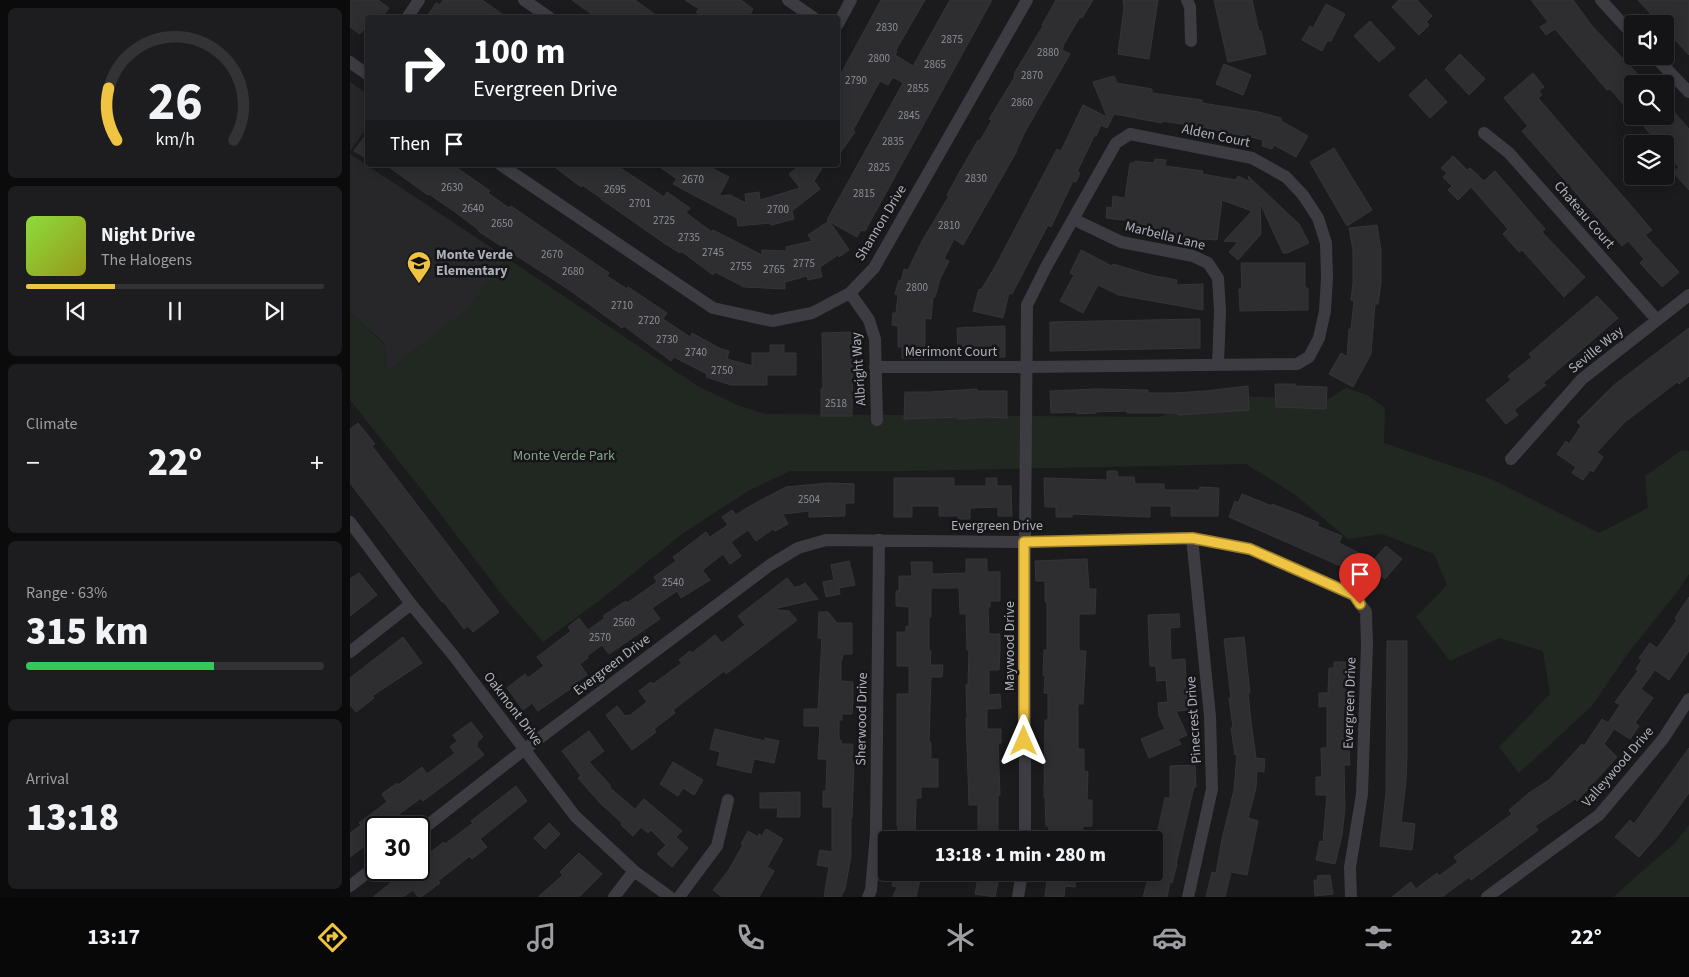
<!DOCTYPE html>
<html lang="en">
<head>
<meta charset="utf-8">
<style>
	body { margin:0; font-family:"Source Sans 3",sans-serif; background:#1d1d1f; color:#f1f3f6; height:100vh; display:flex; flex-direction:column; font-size:19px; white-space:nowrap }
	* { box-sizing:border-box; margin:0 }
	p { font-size:16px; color:#9d9ea1 }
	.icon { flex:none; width:28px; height:28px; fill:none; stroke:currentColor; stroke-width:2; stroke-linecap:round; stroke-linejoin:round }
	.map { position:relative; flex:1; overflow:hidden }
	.panel { display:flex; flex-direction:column; gap:8px; padding:8px; background:#0b0b0c; width:350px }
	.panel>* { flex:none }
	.guide { position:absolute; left:15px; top:15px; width:475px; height:152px; border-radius:5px; box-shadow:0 2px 12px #0003,0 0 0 1px #333335; background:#202124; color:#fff; overflow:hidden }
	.fabs { position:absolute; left:1274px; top:15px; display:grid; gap:10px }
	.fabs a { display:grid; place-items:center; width:50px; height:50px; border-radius:5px; background:#141416; box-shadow:0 2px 12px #0003,0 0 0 1px #333335; font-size:25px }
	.speed { position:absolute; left:15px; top:816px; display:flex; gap:10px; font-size:25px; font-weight:700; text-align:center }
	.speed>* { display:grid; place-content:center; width:65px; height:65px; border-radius:50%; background:#141416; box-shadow:0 2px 12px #0003,0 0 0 1px #333335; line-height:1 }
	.speed .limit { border:2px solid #111; border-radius:8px; background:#fff; color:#111 }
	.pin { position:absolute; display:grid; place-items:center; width:42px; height:42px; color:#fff; margin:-51px -21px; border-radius:50% 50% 50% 0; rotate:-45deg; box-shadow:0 0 5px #0007 }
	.pin .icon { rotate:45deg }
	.me { position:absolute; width:55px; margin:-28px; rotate:0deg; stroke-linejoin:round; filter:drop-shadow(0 0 4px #0008) }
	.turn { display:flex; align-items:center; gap:18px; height:105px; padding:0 25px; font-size:22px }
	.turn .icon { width:65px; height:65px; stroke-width:2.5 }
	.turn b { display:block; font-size:35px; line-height:42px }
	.then { display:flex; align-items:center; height:48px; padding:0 25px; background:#0003; gap:10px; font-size:19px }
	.big { font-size:38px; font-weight:800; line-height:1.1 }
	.panel .card { flex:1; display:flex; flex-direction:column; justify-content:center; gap:8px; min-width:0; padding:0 18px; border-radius:8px; background:#1d1d1f }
	.panel .dial { align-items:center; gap:0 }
	.dial svg { height:130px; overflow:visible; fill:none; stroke:#333335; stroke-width:7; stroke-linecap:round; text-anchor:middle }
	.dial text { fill:#f1f3f6; stroke:none }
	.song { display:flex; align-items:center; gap:15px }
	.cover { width:60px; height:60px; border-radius:8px; background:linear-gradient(135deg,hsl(90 70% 55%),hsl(60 70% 35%)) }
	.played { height:5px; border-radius:2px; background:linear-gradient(90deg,#eec442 30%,#333335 30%) }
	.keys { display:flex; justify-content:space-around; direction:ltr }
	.heat { display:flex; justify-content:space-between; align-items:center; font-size:28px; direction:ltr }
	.charge { height:8px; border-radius:4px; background:linear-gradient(90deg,#34c759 63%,#333335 0) }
	.trip { position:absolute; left:528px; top:831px; width:285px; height:50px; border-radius:5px; background:#141416; box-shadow:0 2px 12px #0003,0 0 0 1px #333335; font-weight:800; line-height:50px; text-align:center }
	.menu { display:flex; height:80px; justify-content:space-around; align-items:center; background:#080809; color:#9d9ea1 }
	.menu .icon { width:35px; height:35px }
	.menu .active { color:#eec442 }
	.menu b { font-size:22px; color:#f1f3f6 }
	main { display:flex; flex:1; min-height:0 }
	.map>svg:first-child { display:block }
	.built { fill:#27272a }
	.green { fill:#212822 }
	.building { fill:#2e2e31; stroke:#353539 }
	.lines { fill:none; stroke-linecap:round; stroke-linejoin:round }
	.minor { stroke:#3c3c42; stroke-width:12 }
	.route-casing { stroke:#9b7f2b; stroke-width:12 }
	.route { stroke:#eec442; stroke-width:9 }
	.labels { text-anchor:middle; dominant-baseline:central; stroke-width:5; stroke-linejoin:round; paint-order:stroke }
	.number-label { font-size:11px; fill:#8d9098 }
	.street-label { font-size:14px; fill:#aeb1bc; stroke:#161618 }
	.poi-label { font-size:14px; font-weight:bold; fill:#aeb1bc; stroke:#161618; text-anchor:start }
	.park-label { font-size:14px; fill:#86a68b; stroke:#161618 }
</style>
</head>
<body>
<main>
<section class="panel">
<div class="card dial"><svg viewBox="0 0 100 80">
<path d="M14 69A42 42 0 1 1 86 69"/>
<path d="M14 69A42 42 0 0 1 9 37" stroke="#eec442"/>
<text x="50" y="56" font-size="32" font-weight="700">26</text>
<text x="50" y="72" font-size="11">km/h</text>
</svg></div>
<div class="card">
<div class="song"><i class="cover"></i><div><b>Night Drive</b><p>The Halogens</p></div></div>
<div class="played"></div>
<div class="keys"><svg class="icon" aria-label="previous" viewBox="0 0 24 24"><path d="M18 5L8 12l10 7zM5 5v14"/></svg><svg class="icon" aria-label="pause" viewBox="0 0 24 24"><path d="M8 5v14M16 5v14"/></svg><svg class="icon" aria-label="next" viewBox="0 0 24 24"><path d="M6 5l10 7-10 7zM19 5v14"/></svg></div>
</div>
<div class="card"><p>Climate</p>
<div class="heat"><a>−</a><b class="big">22°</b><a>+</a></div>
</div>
<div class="card"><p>Range · 63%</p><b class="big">315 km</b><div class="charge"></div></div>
<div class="card"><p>Arrival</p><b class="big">13:18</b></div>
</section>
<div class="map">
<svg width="1339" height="897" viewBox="0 0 1339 897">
	<rect width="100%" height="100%" fill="#1b1b1d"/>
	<path class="built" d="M0,82L17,94L18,126L0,151Z
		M0,154L157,258L117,310L36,372L35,344L0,313Z"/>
	<path class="green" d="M157,258L346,385L387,405L415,414L810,417L859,395L934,398L963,409L996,388L1017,395L1035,408L1034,443L1141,479L1249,533L1298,508L1295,476L1332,450L1339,451V574L1327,592L1279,652L1241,707L1169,773L1149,747L1200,694L1193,651L1149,638L1100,661L1066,617L1097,585L1084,554L1032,534L998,539L944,494L896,464L554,471H440L398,491L332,534L249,601L193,642L153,596L72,490L0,400V313L35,345L36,372L117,309Z
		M1339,825V897H1263L1326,842Z"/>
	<path class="building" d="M0,0H28L39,8L31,18H18V24L10,34L0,27Z
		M93,0H132L158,18H76L86,3L90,5Z
		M222,0H285L310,18H247Z
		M335,0H391L403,9L398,18H354L346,12L349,9Z
		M531,0H575L546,50L547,51L545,55L563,66L600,0H642L515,231L511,230L507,237L480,222L499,250L489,257L488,255L470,267L472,277L458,280L457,276L435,282V289L394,287L365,272L363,275L331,251L330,253L314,243L251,199V198L232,185L231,187L202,165H266L314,197L317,192L340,208L336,213L362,232L363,230L412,255V250L437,251L436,247L462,241L458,235L479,221L477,220L553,83L543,77L538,85L530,81L503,130L505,132L488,156V79Z
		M706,0H743L732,18L730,17L714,44L712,50L720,54L676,130L666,151H667L613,245L604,239L594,259L599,261L590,279L585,297H583L581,319L575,318V358H552V347H548V326L542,325L543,313H546L548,295L545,294L549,280L551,281L554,269L558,270L572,241L599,196L597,195L609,173L628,140L630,141L642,120L639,119L664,78L665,72L693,26L692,25Z
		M773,0H808L799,59L768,54L774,8Z
		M864,0H902L909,31H911L916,54L878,62Z
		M1049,0H1067L1082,16L1076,22L1079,25L1069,35L1042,7Z
		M1181,0H1223L1243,27L1297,84H1282V114L1260,89L1257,90L1205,29L1196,35L1190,27L1198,22Z
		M1288,0H1339V55L1315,29V24H1310Z
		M976,4L995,14L981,41H977L972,51L952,40L960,26L963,28Z
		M1020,21L1045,48L1029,62L1004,36Z
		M1110,54L1135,79L1119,95L1095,69Z
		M874,64L901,75L893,95L866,84Z
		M1183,73L1194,87L1189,91L1192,95L1188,98L1302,230L1295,235L1329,272L1312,287L1290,263L1294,259L1278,241L1272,246L1172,131L1178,126L1154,98Z
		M764,76L767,83L802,89V93L852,100V103L909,112L931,118V121L958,136L946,157L924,145L922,149L912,146L913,140L897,136L875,134V132L851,127L812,121V123L764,114L757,128L751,125L746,136H744L727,172L730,173L726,182L723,181L701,227L698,225L662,294L659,293L653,318L623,311L629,289L631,290L646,265L707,149L711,151L733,105L757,117L743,82Z
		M1076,79L1097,102L1080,118L1059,95Z
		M1315,102L1339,129V190L1323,172L1329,167L1315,152V144H1309L1285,116H1315Z
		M18,132V159L4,151Z
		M984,148L1022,210L997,226L960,162Z
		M1103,156L1117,170L1120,168L1134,181L1145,171L1195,229L1192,232L1235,277L1214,297L1172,250L1169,252L1153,234L1158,229L1121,187L1108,200L1098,190L1102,186L1093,177L1097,173L1091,168Z
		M805,159L816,160L815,166L853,171L852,174L886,180L888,176L900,182L898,176L949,224L959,243L937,253H933L910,203L911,234L888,260L879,252L888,242L874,241L902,211L872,200L867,240L854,239V241L795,232V227L781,225V221L756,218L757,207L762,208L763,196L775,198L780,163H784L785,161L804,163Z
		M36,165H103L140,191L138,193L159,208L161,206L259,273L257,276L277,289L278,287L317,313L313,319L340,337L342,333L371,349L379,351L377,359L402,366V353H420V345H434V353H446V375H417V385H381L356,377L357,374L324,357L321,361L274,326L272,328L218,289L128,231L129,230L105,212L79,194L78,195Z
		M307,165H356L379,177L369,196L380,195L396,203L395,194L409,192L410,200L450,188L439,174L450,165H474L464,181L470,189L442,211L444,219L421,225L420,223L388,226L387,218L323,184L327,179Z
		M1027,225L1031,250V283L1028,304H1025L1021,354L1003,387L979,374L991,353L997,357L999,329H1001L1004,301L1001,300L1003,284V250L999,228Z
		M731,250L762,266L763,264L800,275L827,280L826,285L853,284V310L769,295L748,285L733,313L710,301L724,275L720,273Z
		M891,263H955V288H958V310L890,311L889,289H892Z
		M1247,296L1268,318L1193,383L1196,385L1164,410L1168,415L1156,424L1136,400L1161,380L1158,376L1182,357L1179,354Z
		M850,319V348L700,351V322Z
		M655,326V357H633V354L608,355L607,328Z
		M1339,328V376L1329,384L1327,382L1275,422L1247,452L1253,457L1243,472L1240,470L1233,480L1222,473L1226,467L1207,454L1216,441L1219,444L1231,426L1227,422L1264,385Z
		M501,332V360H503L502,416H471V389H473L472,333Z
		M925,384H945V386L977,387L976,409L926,407Z
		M898,386L899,410L828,415V413H777V411L746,412V413L727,414V412L701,413L700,391L745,389L798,390V393H823L856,391Z
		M627,389V391H657V418L636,417L608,419V417L554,419L555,392H579Z
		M8,423L25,444L22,446L149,612L123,632L118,626L114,629L93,601L92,602L0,483V429Z
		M757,471H767L768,477H784L785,484H814V490H849L850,487L869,488L868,516H821V506H800V517L722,514V517H706V507H695L694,478L757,480Z
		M544,478H604V486H636V478H647V486H661L662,516H648V507L620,508V519H608V516H589V506H562V517H544Z
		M479,483L504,484V503H495V516L459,517V511L433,514L438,524L425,531L423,529L406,541L398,530L381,542L391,556L380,564L373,554L355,568L353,571L360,580L331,598L327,591L302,608L310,619L259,654L252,645L237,656L238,658L230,664L237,675L222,685L223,687L188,711L182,703L173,710L157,688L175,674L178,678L194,666L187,657L221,631L218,627L229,618L238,630L255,618L253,616L276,601L277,603L307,582L304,577L326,561L323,557L356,532L360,537L378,525L372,517L382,510L386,515L398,507L436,487Z
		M892,494L922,506V504L948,514L969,523L967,526L992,536L989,543L1017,557L1009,574L879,517L885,501L888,503Z
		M1036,546L1052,559L1035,579L1019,565Z
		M616,559H637V572H650V601H640V607H638L639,634H650V649L649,670H639V695L650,694L651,708L637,709V729H651V743H648L650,795H648V840H628V805H619L616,718H617L616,685H618L619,650H617L616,614H610L609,588H581V617H579V651H581L580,665H593L592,677H581L579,742H581V759H588V787H571V798H566L565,840H548V826H547V694H559V666H547V632H556V626L559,627V607L546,606V591H549V576H562L561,562H582V574L616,573Z
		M737,559L739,589H746L745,614H729V651H736L733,704H728V749H734V771L738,772L737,800H742V826H733L732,840H699V826H696L695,797H694L695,720H698V693H694L695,676L693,675L694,650H697V602H695V581H686L685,561Z
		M499,561L505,585L489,588L490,594L476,597L473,582L484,580L481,565Z
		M9,573L27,595L0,616V579Z
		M437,578L445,588L448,586L449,587L455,583L468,599L427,608V610L439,611L447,620L376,674L374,671L323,710L325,713L304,729L306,732L282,750L256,715L267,706L275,716L278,715L279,716L297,702L289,691L301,682L303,684L332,663L329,660L340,651L342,653L365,635L372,643L395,625L388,616Z
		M1339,597V651L1319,680L1305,670L1291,689L1303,698L1285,723L1289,726L1280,739L1264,729L1254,744L1267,757L1227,801L1225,799L1185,826L1188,830L1168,845L1121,880L1119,877L1092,897H1042L1061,882L1066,889L1087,873L1089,876L1108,862L1104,857L1162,814L1159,810L1179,793L1199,780L1232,744L1234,746L1252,719L1258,723L1270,705L1265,702L1288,671L1286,669L1292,660L1289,658L1300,643L1307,648L1327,620L1325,618Z
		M469,612H478L487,623H502V654H493L492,660H491V681L503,682V700L502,714H492V720H489V740H491V744H503L502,762H504L502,818H501V856L495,889L491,897H474L479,867L467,865L470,850L482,852V807H473V791H476L477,759H468L470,726H454V709H468L472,638H468Z
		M829,614L830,627L820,628L821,660L835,659L836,678L835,679L838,710L826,711L837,735L828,739L831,744L799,758L791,739L815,729L809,716L808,703L818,702L816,680L807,681L806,666H800L798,615Z
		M53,637L72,663L22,696L24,698L6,712L0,705V678Z
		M894,637L900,693H898L901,722L906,758L915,759L914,772L907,771L906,788L898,818L908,821L897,875L881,872L875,897H856L862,872L866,873L872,839L884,790L887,754L885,755L881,728H883L879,698H881L874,639Z
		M1037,641H1057V755L1056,781L1051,822L1065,824L1062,850L1030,846L1036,794Z
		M984,662H996L995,747H999L1000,765H994L995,809L992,835L985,864L966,860L970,841L973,842L977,795H966V777H972L971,748H977V706L969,707V693H978L979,668H984Z
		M121,722L133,737L127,742L128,744L126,745L134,755L73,801L71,798L41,820L42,822L34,828H26V834L19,839L20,842L0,857V833L11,825L9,823L37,802L32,794L47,783L48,785L72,767L77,774L105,753L100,747L107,741L103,735Z
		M365,729L415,741V738L429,741L424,763L404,759L401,773L367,765L370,752L360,749Z
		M239,731L254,751L239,762L261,786L259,787L285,809L294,799L332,831L326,837L338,848L322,867L307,854L316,845L301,830L298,833L291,827L283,836L271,825L272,823L250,803L228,778L231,776L212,751Z
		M1339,748V793L1310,833L1289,857L1265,837L1280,820L1284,824Z
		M323,762L353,780L344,795L333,788L328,796L310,784Z
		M845,765L846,787H844L826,864H827L822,883L820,882L817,897H793L800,872H804V848L815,798H820V766Z
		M166,786L177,801L130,839L137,847L122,859L120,856L88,881L90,883L71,897H68L63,890L53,897H23L57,870H69V861L94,842L95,844L123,823L121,821Z
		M450,792V817H427L428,808H410V793Z
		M199,823L210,834L195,849L184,838Z
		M416,829L433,839L417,867L424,871L409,897H372L363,890L378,871L393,845L391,844L398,831L408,837L409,834L412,836Z
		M229,853L252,874L229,897H188L213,875L210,872Z
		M545,872H572L566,897H543L547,887L542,886Z
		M629,872H650L645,897L625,894Z
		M698,872H726L725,887L715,886L714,897H695Z
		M980,875L983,894L965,896L964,880H968L967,876Z"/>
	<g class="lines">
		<path class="minor" d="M174,0L200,18
			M438,0L464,18
			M837,0L840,7L841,41
			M1251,0L1282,34
			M57,18L69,0
			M488,24L501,0
			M1304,56L1339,92
			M0,62L18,75
			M1134,133L1159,153L1307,320
			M151,165L363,308L422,321L462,313L500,293L524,268L677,0
			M723,219L771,242L843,256L858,263L868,278L870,311L868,365
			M500,293L519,320L525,339L527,420
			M525,367H677L947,364L959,357L969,338L975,311L977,278L976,243L968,218L953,195L936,177L902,158L780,134L766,143L696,267L677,305L675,542V840
			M1161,459L1232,379L1339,295
			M0,522L61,604L103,655L225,816L284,871L320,897
			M0,652L61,604
			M69,832L175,749L420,565L448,548L476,540L675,542L842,538L900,549L1004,595L1016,612L1017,644L1012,794L1000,867L1001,897
			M0,886L26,866
			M264,897L284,871
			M329,897L367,846L378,800
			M518,897L521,890L526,833L529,540
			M668,897L672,872
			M838,897L862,789L860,716L842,538
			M1137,897L1249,815L1313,739L1339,699"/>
	</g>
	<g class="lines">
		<g class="route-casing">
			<path id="route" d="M674,741V542L842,538L900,549L1004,595L1010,604"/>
		</g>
		<use href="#route" class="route"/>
	</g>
	<defs>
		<g id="school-pin" transform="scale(1.25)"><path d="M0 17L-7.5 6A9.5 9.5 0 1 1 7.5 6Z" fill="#eec442" stroke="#161618"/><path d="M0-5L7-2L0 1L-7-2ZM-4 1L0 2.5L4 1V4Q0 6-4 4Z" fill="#111"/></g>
	</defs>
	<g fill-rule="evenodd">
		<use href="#school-pin" x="69" y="263"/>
	</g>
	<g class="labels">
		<g class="number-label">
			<text x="537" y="27">2830</text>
			<text x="602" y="39">2875</text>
			<text x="698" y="52">2880</text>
			<text x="529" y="58">2800</text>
			<text x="585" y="64">2865</text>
			<text x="682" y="75">2870</text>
			<text x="506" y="80">2790</text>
			<text x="568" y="88">2855</text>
			<text x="672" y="102">2860</text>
			<text x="559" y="115">2845</text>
			<text x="543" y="141">2835</text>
			<text x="529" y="167">2825</text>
			<text x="626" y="178">2830</text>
			<text x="343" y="179">2670</text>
			<text x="102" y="187">2630</text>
			<text x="265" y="189">2695</text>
			<text x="514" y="193">2815</text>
			<text x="290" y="203">2701</text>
			<text x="123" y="208">2640</text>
			<text x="428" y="209">2700</text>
			<text x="314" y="220">2725</text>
			<text x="152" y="223">2650</text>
			<text x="599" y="225">2810</text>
			<text x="339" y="237">2735</text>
			<text x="363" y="252">2745</text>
			<text x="202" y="254">2670</text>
			<text x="454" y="263">2775</text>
			<text x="391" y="266">2755</text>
			<text x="424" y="269">2765</text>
			<text x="223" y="271">2680</text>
			<text x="567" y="287">2800</text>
			<text x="272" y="305">2710</text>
			<text x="299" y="320">2720</text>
			<text x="317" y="339">2730</text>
			<text x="346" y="352">2740</text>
			<text x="372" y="370">2750</text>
			<text x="486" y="403">2518</text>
			<text x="459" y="499">2504</text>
			<text x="323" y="582">2540</text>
			<text x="274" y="622">2560</text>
			<text x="250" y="637">2570</text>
		</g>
		<g class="street-label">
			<text transform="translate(866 136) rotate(12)">Alden Court</text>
			<text transform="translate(1234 215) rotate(49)">Chateau Court</text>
			<text transform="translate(531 223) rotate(-59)">Shannon Drive</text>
			<text transform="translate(815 236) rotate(14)">Marbella Lane</text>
			<text transform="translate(1246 350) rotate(-39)">Seville Way</text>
			<text x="601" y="352">Merimont Court</text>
			<text transform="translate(509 369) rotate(-94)">Albright Way</text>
			<text x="647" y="526">Evergreen Drive</text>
			<text transform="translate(660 646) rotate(-90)">Maywood Drive</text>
			<text transform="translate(262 665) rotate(-37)">Evergreen Drive</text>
			<text transform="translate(1000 703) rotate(-88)">Evergreen Drive</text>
			<text transform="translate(163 709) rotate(53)">Oakmont Drive</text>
			<text transform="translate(512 719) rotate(-89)">Sherwood Drive</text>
			<text transform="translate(844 720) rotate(-94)">Pinecrest Drive</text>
			<text transform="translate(1268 767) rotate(-49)">Valleywood Drive</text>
		</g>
		<g class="poi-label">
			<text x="86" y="255">Monte Verde<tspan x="86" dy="16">Elementary</tspan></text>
		</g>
		<g class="park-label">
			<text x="214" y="456">Monte Verde Park</text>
		</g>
	</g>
</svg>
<div class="fabs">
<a><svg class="icon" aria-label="sound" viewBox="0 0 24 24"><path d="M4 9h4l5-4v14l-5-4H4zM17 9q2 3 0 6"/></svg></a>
<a><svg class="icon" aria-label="search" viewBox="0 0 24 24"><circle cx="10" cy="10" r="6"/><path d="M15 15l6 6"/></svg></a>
<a><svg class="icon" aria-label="layers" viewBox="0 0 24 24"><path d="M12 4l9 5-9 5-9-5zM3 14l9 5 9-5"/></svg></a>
</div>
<div class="speed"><div class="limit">30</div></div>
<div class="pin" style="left:1010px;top:604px;background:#d93025"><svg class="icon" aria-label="arrive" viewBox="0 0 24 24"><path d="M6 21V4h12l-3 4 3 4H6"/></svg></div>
<svg class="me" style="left:674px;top:741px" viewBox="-20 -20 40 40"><path d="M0-17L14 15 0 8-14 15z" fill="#eec442" stroke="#fff" stroke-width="4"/></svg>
<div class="trip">13:18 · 1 min · 280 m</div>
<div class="guide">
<div class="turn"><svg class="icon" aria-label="right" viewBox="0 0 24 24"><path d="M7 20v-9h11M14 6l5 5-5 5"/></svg><div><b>100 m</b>Evergreen Drive</div></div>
<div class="then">Then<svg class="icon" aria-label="arrive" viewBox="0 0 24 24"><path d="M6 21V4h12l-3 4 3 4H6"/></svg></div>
</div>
</div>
</main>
<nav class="menu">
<b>13:17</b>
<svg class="icon active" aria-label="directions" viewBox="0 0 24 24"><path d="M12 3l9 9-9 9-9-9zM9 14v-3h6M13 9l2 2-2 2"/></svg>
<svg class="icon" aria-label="music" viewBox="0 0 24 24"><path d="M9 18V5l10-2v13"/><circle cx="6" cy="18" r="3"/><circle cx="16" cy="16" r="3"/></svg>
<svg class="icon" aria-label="phone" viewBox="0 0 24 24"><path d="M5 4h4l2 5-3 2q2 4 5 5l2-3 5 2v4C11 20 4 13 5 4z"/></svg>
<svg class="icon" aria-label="climate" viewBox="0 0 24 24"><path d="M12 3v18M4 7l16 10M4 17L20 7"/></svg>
<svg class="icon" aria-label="car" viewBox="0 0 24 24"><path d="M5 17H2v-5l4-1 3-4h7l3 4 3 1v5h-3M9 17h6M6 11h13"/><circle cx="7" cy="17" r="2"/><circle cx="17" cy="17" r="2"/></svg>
<svg class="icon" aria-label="filters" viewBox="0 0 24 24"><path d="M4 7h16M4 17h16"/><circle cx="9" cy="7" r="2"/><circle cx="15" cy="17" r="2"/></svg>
<b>22°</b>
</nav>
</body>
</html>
